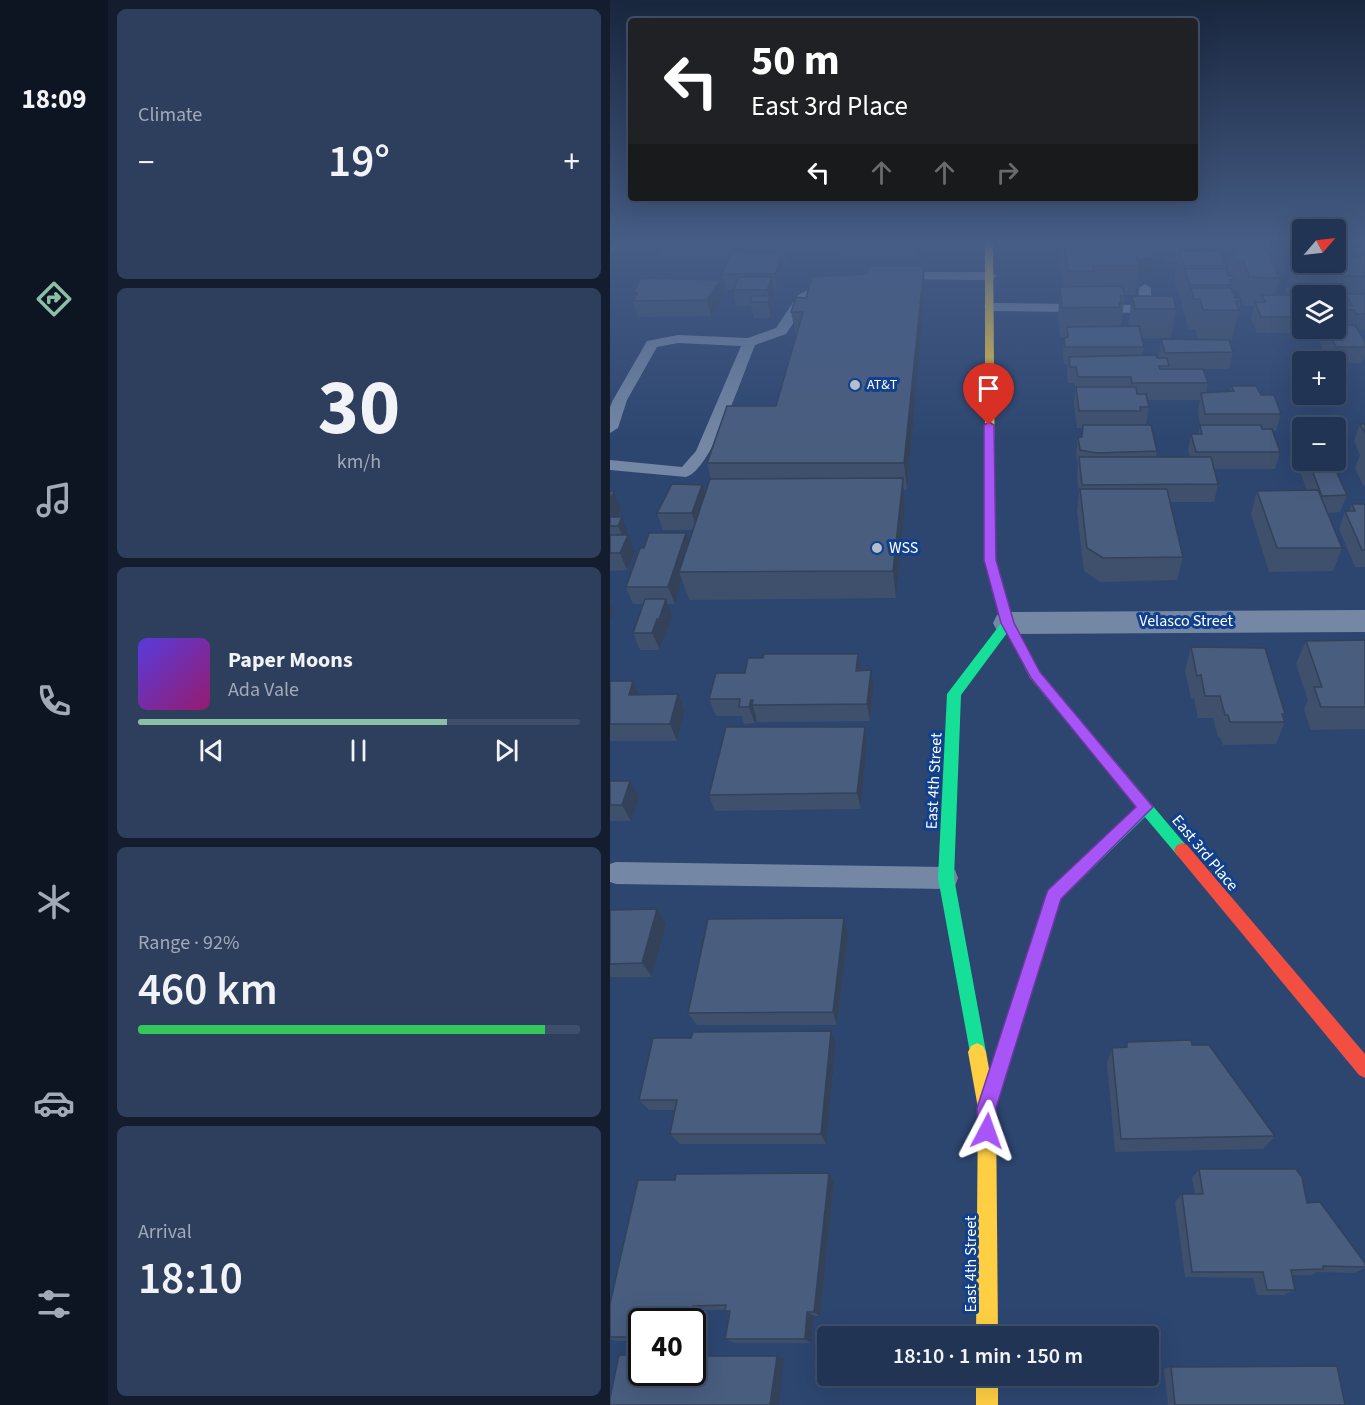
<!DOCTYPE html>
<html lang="en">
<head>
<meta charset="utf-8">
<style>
	body { margin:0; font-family:"Source Sans 3",sans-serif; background:#2e3f5e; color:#f1f3f6; height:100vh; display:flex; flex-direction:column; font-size:22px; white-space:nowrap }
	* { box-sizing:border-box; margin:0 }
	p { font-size:20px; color:#a2aab8 }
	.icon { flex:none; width:33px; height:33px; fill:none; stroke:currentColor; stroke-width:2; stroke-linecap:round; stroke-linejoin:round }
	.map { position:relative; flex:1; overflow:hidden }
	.sheet { display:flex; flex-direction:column; gap:9px; padding:9px; background:#131d2e; width:502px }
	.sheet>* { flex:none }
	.banner { position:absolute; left:18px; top:18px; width:570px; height:183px; border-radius:6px; box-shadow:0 6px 24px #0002,0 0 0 2px #3f4f6b; background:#202124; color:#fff; overflow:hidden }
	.needle { width:39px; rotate:62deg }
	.controls { position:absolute; left:682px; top:219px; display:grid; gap:12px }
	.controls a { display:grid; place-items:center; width:54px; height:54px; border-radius:6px; background:#223454; box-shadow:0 6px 24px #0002,0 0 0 2px #3f4f6b; font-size:30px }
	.speed { position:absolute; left:18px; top:1308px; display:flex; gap:12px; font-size:30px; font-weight:700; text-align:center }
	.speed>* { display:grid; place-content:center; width:78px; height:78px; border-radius:50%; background:#223454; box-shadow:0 6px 24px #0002,0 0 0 2px #3f4f6b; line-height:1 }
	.speed .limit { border:3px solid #111; border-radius:9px; background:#fff; color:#111 }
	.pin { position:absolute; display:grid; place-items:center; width:51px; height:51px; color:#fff; margin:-62px -26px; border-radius:50% 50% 50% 0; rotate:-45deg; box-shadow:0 0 6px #0007 }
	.pin .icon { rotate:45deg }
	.me { position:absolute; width:66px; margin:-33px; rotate:4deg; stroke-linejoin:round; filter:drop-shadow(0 0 4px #0008) }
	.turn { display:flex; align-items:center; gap:21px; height:126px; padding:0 24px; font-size:27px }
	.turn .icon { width:78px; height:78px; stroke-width:2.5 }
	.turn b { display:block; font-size:42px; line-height:51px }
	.lanes { display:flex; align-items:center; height:57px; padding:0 24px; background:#0003; justify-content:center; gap:30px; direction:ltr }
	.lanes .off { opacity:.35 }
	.big { font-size:45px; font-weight:600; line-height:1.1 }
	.sheet .widget { flex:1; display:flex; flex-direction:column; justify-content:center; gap:9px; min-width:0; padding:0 21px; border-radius:9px; background:#2e3f5e }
	.sheet .dial { align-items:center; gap:0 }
	.dial b { font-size:78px; line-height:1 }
	.song { display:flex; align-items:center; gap:18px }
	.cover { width:72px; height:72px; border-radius:9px; background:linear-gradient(135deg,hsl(250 70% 55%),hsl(320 70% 35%)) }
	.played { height:6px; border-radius:3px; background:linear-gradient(90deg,#8abfa5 70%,#3f4f6b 70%) }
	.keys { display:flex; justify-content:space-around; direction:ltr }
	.heat { display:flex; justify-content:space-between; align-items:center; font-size:33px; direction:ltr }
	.charge { height:9px; border-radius:4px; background:linear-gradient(90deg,#34c759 92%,#3f4f6b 0) }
	.trip { position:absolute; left:207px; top:1326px; width:342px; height:60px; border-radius:6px; background:#223454; box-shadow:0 6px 24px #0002,0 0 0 2px #3f4f6b; font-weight:600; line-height:60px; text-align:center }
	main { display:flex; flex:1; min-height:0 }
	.tab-bar { display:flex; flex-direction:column; width:108px; justify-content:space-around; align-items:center; background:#0e1522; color:#a2aab8 }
	.tab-bar .icon { width:42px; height:42px }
	.tab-bar .selected { color:#8abfa5 }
	.tab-bar b { font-size:27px; color:#f1f3f6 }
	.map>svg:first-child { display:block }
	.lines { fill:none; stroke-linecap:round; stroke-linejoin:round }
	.lane { fill:#7487a5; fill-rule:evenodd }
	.street { fill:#7487a5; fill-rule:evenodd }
	.fast { fill:#16e098; fill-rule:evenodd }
	.slow { fill:#ffcf43; fill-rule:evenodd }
	.jam { fill:#f24e42; fill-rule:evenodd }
	.wall { fill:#3f506d; fill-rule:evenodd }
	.shaded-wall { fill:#334159 }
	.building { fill:#495d7f; stroke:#334159; stroke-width:1.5 }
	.route { fill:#a855f7; stroke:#6d37a1; stroke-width:1.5 }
	.poi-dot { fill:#b6becd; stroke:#11408c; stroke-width:2 }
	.labels { text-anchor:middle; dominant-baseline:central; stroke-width:6; stroke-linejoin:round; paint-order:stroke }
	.far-poi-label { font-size:14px; fill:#fff; stroke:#11408c; text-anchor:start }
	.poi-label { font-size:16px; fill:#fff; stroke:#11408c; text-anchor:start }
	.street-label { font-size:16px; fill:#fff; stroke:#11408c }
</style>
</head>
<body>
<main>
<nav class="tab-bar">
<b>18:09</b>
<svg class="icon selected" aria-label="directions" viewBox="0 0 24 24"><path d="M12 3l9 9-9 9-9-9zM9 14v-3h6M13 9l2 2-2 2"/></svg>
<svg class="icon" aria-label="music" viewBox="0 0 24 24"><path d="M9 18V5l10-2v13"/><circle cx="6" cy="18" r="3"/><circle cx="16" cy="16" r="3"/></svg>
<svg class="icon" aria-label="phone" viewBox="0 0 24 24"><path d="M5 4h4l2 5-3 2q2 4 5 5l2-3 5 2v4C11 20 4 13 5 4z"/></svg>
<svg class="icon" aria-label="climate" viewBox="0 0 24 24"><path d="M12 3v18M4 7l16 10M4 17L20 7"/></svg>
<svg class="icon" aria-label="car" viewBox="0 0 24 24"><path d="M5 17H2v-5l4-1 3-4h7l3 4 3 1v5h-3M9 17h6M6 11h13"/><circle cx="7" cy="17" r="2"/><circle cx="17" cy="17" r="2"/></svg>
<svg class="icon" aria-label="filters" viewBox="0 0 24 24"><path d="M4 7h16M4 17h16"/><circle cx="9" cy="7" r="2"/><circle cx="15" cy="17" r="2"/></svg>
</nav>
<section class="sheet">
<div class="widget"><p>Climate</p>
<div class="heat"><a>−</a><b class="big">19°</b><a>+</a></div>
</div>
<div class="widget dial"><b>30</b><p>km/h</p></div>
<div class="widget">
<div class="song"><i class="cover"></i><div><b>Paper Moons</b><p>Ada Vale</p></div></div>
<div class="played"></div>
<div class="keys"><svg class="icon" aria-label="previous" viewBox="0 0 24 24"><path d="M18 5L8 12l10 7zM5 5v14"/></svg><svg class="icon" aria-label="pause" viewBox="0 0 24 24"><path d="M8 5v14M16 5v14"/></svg><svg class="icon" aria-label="next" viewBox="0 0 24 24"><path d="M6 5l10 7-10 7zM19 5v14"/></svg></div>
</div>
<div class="widget"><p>Range · 92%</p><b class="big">460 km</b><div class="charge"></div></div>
<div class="widget"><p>Arrival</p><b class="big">18:10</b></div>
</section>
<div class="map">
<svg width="755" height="1405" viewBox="0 0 755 1405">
	<rect width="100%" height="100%" fill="#2d4670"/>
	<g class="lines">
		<path class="lane" d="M285,272H381L387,276L381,280L281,279L279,276Z
			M222,278L228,282L226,285L198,301L176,334L145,345C134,371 102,470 76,477L0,470V460L72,467L86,451L131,346L68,343L47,347L17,400L8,428L0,433V407L3,400L37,341L68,335L138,338L166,328L188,295Z
			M535,284L541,288V309L534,313L381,311L374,307L381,303L528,305L529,288Z
			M6,862L336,867L345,870L348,878L345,886L336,889L6,884L0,882V864Z"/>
		<path class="street" d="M0,244H10L7,250L0,252Z
			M755,610V632L398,634L387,631L383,623L387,615L398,612Z"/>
		<path class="fast" d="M380,487L385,490L386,560L404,623L430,672L580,850L577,855L572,857L567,855L535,817L451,899L387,1104L385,1111L378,1113L371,1111L369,1104L438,890L527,807L420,678L397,633L351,695L344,878L376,1052L373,1058L367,1061L361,1058L328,878L337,694L392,622L374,560L375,490Z"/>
		<path class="slow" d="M375,244H383L385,490L380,493L375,490Z
			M367,1043L373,1046L376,1052L386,1108L388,1336H366L368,1108L358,1052L361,1046Z
			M366,1376H388V1405H366Z"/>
		<path class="jam" d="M572,843L577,845L755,1054V1078L749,1075L567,855L564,850L567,845Z"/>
	</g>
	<path class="wall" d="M132,244L128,253H149L148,250L178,244L180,257L177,265H174V268L167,290H164L165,292L161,302L163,312L161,318H144L141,306H127L123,290L116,289L112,274L118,260H51L47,245Z
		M228,244H318V257L308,260L230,259Z
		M444,244H540L544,258L542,273L528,275L525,295H515L511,325H510V326H518L522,296L566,309L561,338H531L534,347L532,355L547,358H549V355L551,339H588L585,329H579L575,317L576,314H574L570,297V295H569L564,279L567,262H557L553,251L554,244H589L591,250L615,266L614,269L617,273L623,244H677L679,248L677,255L678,257L674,272H667L669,278L665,295H674L681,268L684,267L685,264L690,263L692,257H693V262H726V253L728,248H755V330H748L755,341V356L752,363H726V362H720L709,342L713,328H726L730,325L727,321L732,305H726V296H693V328H695L693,333H647L641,318L644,306H633L628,290H622L625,298L631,301L622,340H619L623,352L619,369H593L598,383L596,393L620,391L621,386L651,395L671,414L666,431H662L670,452L665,469H604L608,484L604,502H560L573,557L567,580L490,582L474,571L467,512L469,493L467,475L468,465L466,454L468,437H472L473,428H467L464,404L465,388V383H458L457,373L458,364H454L453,354L454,338L456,337H450L448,316L450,287H454L453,275H450L448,258L449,246H444ZM538,400H590L588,410L590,425L588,434H581L578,451L580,457H546L547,451L529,425V424H536L539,407Z
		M726,244H750L726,245Z
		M315,291L297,490H294L295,506L286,598L79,600L72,580L65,604H57L62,616L56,636H54L50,650H30L23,633L33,604H23L16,587L79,542L83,530H53L47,513L95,494L101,479L97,463L166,406L186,337L181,312L196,298Z
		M23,293L114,295L101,316L28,317L23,301L25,297Z
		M750,424H755V485H753L745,468L750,455L744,441Z
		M693,452V460H721L737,495L730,512L718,513L732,548L723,571L659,572L641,514L647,491L697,490L688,467Z
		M0,491H4L11,509L7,517L19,534L18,536L25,552L17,570L0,571Z
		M742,504H755V567H745L729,529L735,511H739Z
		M755,640V729L701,730L694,710L698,700L686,664L696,641Z
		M581,647L675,714L674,718L675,722L666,744L613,745L610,737H608L603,718H588L584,698L581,699L575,670Z
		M248,654L251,671L264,687L260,721L147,722L146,717L145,723L134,724L132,716H106L99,699L135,673Z
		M0,681H23L30,695L68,694L75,711L67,741H0Z
		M257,743L251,809L105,811L99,795Z
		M0,781L29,797L21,821H0Z
		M0,910L56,924L42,977H0Z
		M238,932L227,1025H87L78,1013Z
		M221,1031L226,1043L216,1144H70L60,1134L65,1110H39L29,1100L81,1038Z
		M517,1042L582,1045L665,1136L653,1149L505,1152L497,1063L502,1048L516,1047Z
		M589,1169L697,1203L755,1263V1268L744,1273L707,1272L702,1275H682L685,1290L674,1295H647L643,1278L575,1277L565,1202L572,1194H585L582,1178Z
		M224,1182L210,1316H204L201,1343H125L115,1339L120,1313L115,1311V1310H94L89,1340H82V1322H32V1341H6L0,1339V1304Z
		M561,1367L735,1405H558L554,1369Z"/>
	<path class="shaded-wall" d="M122,244H132L125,260Z
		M177,244H178L180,257L177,265L175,250Z
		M307,244H318V257L308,260Z
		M172,253L174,268L167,290L165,274Z
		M544,258L542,273L528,275L529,266L524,260Z
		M314,266L315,291L297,490L294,463Z
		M162,277L165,292L161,302L163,312L161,318L158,302L159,299L157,290Z
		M110,280L114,295L101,316L97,300Z
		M293,478L295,506L286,598L283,571Z
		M92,485L97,502L87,530L82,513Z
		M4,491L11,509L4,526H0V500Z
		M12,517L25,552L17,570L10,553L15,542L8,526Z
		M76,533L82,550L69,572L72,580L65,604L58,587Z
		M56,599L62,616L56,636H54L50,650L42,633L47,619Z
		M0,603L4,612L0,621Z
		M248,654L251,671H246Z
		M261,670L264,687L260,721L257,704Z
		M23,681L31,698L19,695Z
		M68,694L75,711L67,741L60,724Z
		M141,700L146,717L145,723L139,707Z
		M255,727L257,743L251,809L247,793Z
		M20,781L29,797L21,821L12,805Z
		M47,909L56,924L42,977L32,963Z
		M234,918L238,932L227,1025L223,1012Z
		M221,1031L226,1043L216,1144L211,1134Z
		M219,1173L224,1182L210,1316L204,1312Z
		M83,1306L94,1310L89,1340L82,1337V1322H81Z
		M197,1312L204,1316L201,1343L195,1339Z
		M167,1356L174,1359L169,1405H160Z"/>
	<path class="building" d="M47,244H101L47,245Z
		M150,244H177L175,250H148Z
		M449,244H540L544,258L527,259L526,254H520L519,248H455L454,259H451Z
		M555,244H589L591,250H569L568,254H558Z
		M625,244H677L679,248H674L678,257H661L658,250H627Z
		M746,247L755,248V256H726V253H731L728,248Z
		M455,248H519L520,254H526L529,266H483L484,271H458Z
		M569,250L609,251L615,266H574Z
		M622,250H658L669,278L639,277L634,261H626Z
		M121,253H172L165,274H112Z
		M726,256H755V276L687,277L681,268L686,266L685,264L695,262H726Z
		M258,266H314L294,463H97L117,406H166L193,312H181L186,297L196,298L202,277L257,274Z
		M574,269H616L618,276H623L624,280H620L622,285H580Z
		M129,277H162L157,290H123Z
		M31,278L110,280L97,300L23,301L27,293H23Z
		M512,286L515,296H510L512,303H509L510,307L452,308L450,287Z
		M581,288H621L625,298H630L631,301H626L629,310H593L590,299H584Z
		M735,294H755V314H746L744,310H735L733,305H742Z
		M652,295H712V296H693V307H691L693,310V317H651L645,302H655Z
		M142,296H160L158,302H140Z
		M522,296H563L566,309H525Z
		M745,325L755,341V347H726L716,328H726V326Z
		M529,326L534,347H455L454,338L458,337L457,327Z
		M551,339L619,340L623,352L555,353Z
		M546,355L547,358H557L559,366H549L550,369H593L598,383H522L521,377H468L466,367H460L459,357Z
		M621,386H646L651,395H664L671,414H595L591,393L624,391Z
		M466,387H526L527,394H536L539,407H530L531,411H469Z
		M750,424H755V433Z
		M473,425H541L547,451L486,453L470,450L468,437H472Z
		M590,425H651L652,429H662L670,452H586L581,434H592Z
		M469,457H601L608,484L472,485Z
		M698,460H721L737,495L712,496Z
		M293,478L283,571L69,572L100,479Z
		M62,484L92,485L82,513H47Z
		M470,489H557L573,557L493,558L477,548Z
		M708,490L732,548H667L647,491Z
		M0,491H4L0,500Z
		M742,504H755V550H752L735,511H745Z
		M0,517H12L8,526H0Z
		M39,533H76L58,587H16L30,548H34Z
		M0,535H18L10,553H0Z
		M35,599H56L49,619H47L42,633H23Z
		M755,640V707H711L704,687H712L696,641Z
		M581,647L655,648L675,714H672L675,722H620L618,715H615L610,696H595L591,675L587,676Z
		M154,654H248L246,671L261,670L257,704L142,705L143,700H141L139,707H129L130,699H99L106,673H135L138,658H153Z
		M0,681H23L19,695L68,694L60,724H0Z
		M116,727H255L247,793L99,795Z
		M0,781H20L12,805H0Z
		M47,909L32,963L0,964V910Z
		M234,918L223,1012L78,1013L98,919Z
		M221,1031L211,1134H60L67,1100H29L43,1038H81L83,1032Z
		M581,1040L582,1045H599L665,1136L511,1139L502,1048L517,1047V1042Z
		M589,1169H686L692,1177L697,1203L710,1202L755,1263V1267L713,1266V1269L681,1270L685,1290H657L653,1272H582L572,1194H593Z
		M219,1173L204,1312H197L195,1339H115L120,1311H115L116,1305L83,1306L81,1322H32V1337H0V1304L28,1180H65L66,1174Z
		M9,1355H32V1372H82V1356H167L160,1405H165H0V1398Z
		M727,1366L735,1405H565L561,1367Z"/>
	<linearGradient id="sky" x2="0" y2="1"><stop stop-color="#19263e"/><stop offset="0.55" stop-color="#465d86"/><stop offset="1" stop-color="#465d86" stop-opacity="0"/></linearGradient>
	<rect width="755" height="441" fill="url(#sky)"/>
	<path class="route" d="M379,422L384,425L386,560L404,623L430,672L543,807L451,899L386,1108L387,1131L384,1138L377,1140L370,1138L367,1131V1108L436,895L438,890L526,807L421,678L391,623L374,560V425Z"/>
	<g class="poi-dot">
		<circle cx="245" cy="385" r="6"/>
		<circle cx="267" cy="548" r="6"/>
	</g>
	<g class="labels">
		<g class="far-poi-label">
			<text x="257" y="385">AT&amp;T</text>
		</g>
		<g class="poi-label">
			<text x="279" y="548">WSS</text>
		</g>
		<g class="street-label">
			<text x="576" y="621">Velasco Street</text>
			<text transform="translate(324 781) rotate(-87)">East 4th Street</text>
			<text transform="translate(595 853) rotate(50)">East 3rd Place</text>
			<text transform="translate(361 1264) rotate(-90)">East 4th Street</text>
		</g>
	</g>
</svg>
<div class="controls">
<a><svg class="needle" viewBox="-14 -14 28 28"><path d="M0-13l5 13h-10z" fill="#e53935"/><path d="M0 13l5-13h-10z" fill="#a2aab8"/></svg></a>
<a><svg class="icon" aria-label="layers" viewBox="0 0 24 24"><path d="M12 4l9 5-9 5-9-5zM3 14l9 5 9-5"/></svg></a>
<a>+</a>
<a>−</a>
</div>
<div class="speed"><div class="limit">40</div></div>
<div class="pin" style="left:379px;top:425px;background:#d93025"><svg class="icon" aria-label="arrive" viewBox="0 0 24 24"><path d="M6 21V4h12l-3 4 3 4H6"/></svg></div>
<svg class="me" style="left:377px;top:1131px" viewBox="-20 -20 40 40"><path d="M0-17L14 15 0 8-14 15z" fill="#a855f7" stroke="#fff" stroke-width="4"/></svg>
<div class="trip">18:10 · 1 min · 150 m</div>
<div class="banner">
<div class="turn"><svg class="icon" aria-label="left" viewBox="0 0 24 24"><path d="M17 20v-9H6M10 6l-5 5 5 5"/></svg><div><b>50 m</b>East 3rd Place</div></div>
<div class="lanes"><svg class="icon" aria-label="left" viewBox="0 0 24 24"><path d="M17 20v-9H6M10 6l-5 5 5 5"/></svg><svg class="icon off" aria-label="ahead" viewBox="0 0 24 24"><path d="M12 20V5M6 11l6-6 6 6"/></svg><svg class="icon off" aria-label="ahead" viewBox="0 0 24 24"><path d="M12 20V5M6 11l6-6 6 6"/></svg><svg class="icon off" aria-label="right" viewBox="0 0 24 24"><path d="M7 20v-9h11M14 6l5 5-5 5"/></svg></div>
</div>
</div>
</main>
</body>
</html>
